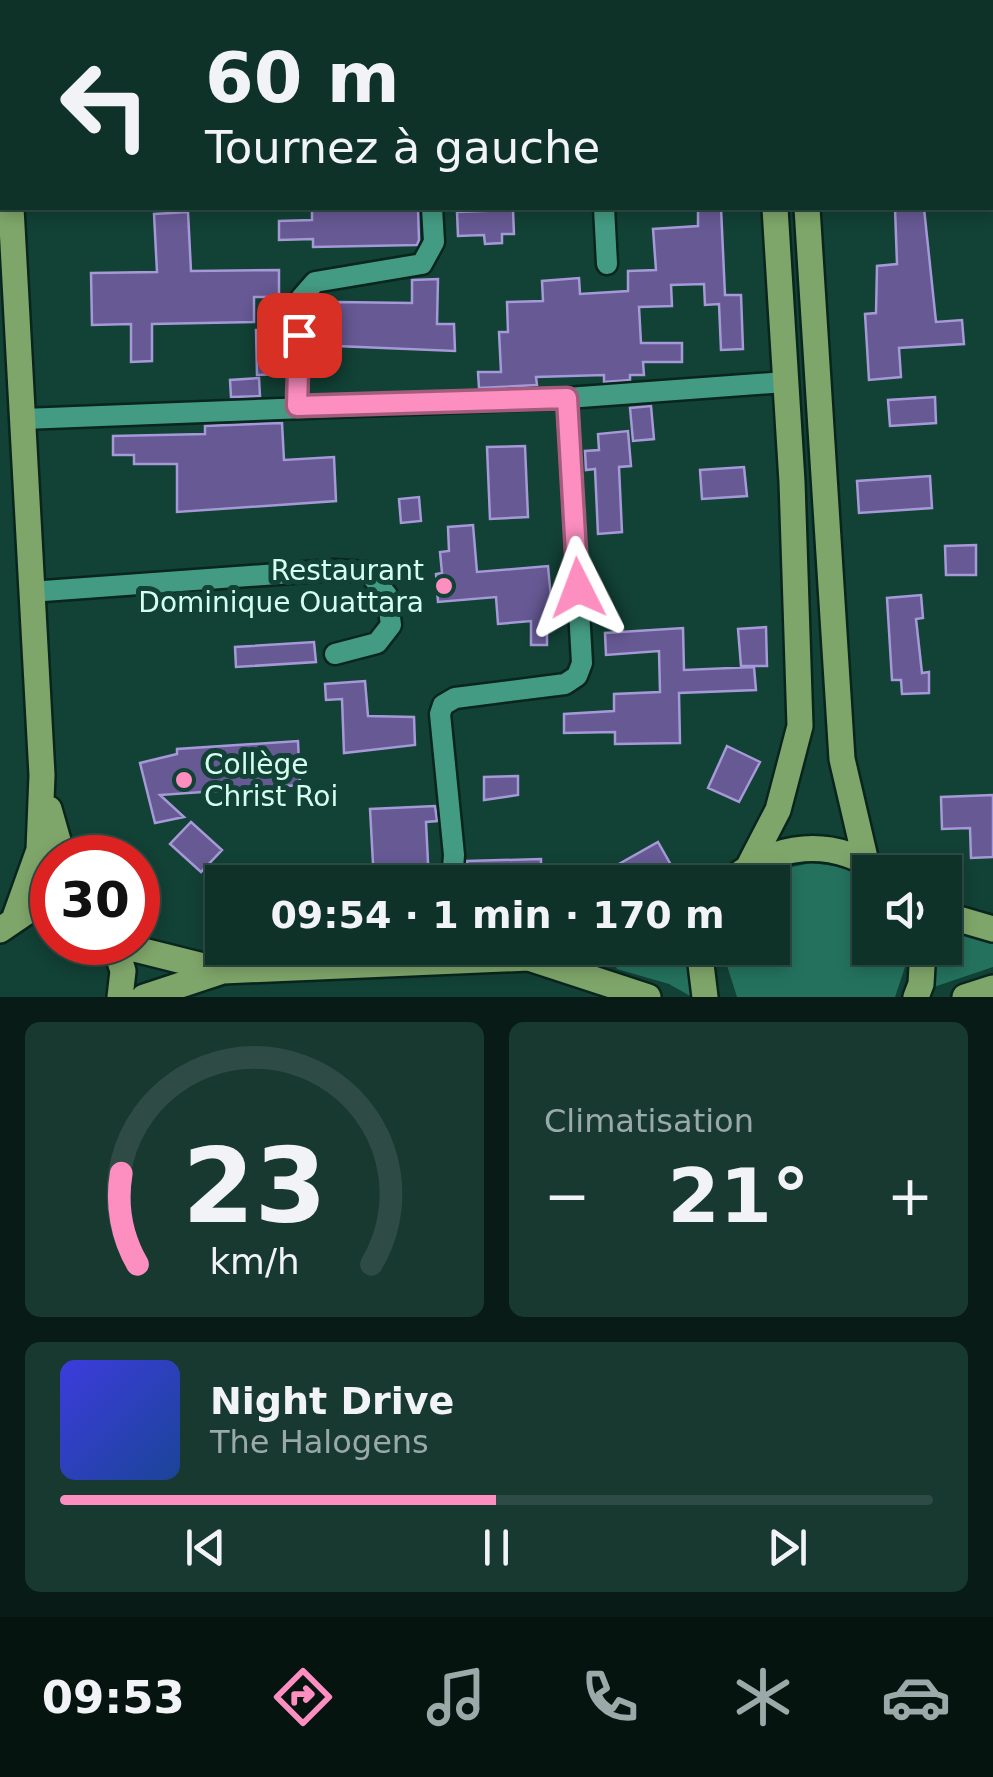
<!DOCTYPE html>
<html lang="fr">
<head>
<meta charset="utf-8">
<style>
	body { margin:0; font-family:"DejaVu Sans",sans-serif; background:#173930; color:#f1f3f6; height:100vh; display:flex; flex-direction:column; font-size:38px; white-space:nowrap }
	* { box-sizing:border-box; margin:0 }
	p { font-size:32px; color:#9ba9a8 }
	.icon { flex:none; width:55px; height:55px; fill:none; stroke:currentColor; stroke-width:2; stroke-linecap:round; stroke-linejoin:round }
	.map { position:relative; height:997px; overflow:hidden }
	.sheet { display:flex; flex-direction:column; gap:25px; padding:25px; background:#081b16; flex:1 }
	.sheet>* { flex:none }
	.banner { position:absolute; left:0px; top:0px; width:995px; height:210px; box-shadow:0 5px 15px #0003,0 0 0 2px #2e4c45; background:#0e3128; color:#f1f3f6; overflow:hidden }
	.fabs { position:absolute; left:852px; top:855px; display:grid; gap:20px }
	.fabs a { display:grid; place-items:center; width:110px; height:110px; border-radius:0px; background:#0e3128; box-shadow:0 5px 15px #0003,0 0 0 2px #2e4c45; font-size:50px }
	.speed { position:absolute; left:30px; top:835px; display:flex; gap:20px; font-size:50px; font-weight:700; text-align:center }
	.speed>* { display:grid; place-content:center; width:130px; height:130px; border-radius:50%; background:#0e3128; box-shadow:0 5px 15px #0003,0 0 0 2px #2e4c45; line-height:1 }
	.speed .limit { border:15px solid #d22; background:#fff; color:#111 }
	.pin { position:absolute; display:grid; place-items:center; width:85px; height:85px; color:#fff; margin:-42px; border-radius:20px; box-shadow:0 5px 15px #0006 }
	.me { position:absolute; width:110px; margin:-55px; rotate:357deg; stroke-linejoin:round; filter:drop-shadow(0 0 8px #0008) }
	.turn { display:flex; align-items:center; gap:35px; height:210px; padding:0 40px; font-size:45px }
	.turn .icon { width:130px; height:130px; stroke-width:2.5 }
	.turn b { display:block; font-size:70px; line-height:85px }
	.big { font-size:75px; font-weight:700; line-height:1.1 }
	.sheet .widget { flex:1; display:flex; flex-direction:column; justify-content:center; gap:15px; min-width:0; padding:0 35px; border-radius:15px; background:#173930 }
	.sheet .dial { align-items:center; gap:0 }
	.dial svg { height:260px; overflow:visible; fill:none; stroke:#2e4c45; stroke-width:7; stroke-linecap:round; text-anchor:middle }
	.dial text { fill:#f1f3f6; stroke:none }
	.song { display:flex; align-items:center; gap:30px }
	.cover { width:120px; height:120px; border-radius:15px; background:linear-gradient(135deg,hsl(240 70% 55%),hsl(220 70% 35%)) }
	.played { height:10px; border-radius:5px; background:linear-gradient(90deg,#fd8ec0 50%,#2e4c45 50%) }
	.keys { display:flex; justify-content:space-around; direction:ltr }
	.heat { display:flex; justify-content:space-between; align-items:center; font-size:55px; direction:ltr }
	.sheet .tiles { flex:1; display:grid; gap:25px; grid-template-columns:1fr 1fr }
	.widget:last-child { grid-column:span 2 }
	.trip { position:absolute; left:205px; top:865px; width:585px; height:100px; border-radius:0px; background:#0e3128; box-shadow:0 5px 15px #0003,0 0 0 2px #2e4c45; font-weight:700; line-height:100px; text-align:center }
	.menu { display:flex; height:160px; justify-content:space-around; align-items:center; background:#061410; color:#9ba9a8 }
	.menu .icon { width:70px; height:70px }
	.menu .selected { color:#fd8ec0 }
	.menu b { font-size:45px; color:#f1f3f6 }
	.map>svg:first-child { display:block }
	.green { fill:#24725e }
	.building { fill:#665994; stroke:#a599d8; stroke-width:2.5 }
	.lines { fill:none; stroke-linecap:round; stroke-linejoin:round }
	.minor-casing { stroke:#09251d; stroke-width:25 }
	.major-casing { stroke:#09251d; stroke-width:30 }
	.minor { stroke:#449b83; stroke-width:20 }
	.major { stroke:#7fa66a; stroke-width:25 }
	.route-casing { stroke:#a45c7d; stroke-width:25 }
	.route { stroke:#fd8ec0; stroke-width:18 }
	.poi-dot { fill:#fd8ec0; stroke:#124135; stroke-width:4 }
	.labels { text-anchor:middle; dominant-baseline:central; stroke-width:10; stroke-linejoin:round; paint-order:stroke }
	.poi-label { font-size:28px; fill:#d5fef0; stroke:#124135; text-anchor:end }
</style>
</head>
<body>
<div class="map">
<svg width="993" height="997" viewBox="0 0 993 997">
	<rect width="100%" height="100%" fill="#124135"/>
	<path class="green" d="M811,863L842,867L870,881V948H906V964L895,997H737L725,959L726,948H772V882H760L783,869Z
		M945,925L993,941V967L922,991L926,948H945Z
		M624,948H690L692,997L669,984L617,969L612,957Z"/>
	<path class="building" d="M312,208H418L419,240L417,245L313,247V239L279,240V221L312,220Z
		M698,208H721L725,295H741L743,349L721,350L719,304L705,305L704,284L671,285L672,306L639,307L641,343H682V362H643L644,375H630V380L604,382V375L536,377L537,385L479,388L478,372H501L499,332H508L507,302L543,301L542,281L579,278L580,294L628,291V271L656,270L653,229L698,226Z
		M895,208H924L936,322L962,320L964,344L899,348L901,377L869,380L865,314L876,313L877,266L897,264Z
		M513,210L514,234H502V243L485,244L484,235L458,236L457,212Z
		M188,212L191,271L279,270V297H254V322L152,324V361L131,362V324L92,325L91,273L157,272L154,214Z
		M438,279L437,324H454L455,351L336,346L337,302L412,303V280Z
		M256,330H280V374L257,375Z
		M259,378L260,396L231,397L230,380Z
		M935,397L936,423L890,426L888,400Z
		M651,406L654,439L633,441L630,408Z
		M282,423L284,460L334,457L336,501L177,512V464H134V455H113V436L205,434V426Z
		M628,431L631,466L619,467L622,532L598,534L595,469L586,470L585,451L599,450L598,434Z
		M525,446L528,517L490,519L487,447Z
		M744,467L747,496L702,499L700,470Z
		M930,476L932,508L859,513L857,481Z
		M419,497L421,521L401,523L399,499Z
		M473,525L477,572L548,566L553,619L547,620V645H531V621L498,624L496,597L438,602L436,574L442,573L440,552L449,551L448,527Z
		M976,545V575H946L945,546Z
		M921,595L923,618L916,619L922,673L929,672V693L902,694L901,680H892L887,598Z
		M766,627L767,666H741L738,629Z
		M683,628L684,670L754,667L756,690L679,693L680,743L615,744V732L564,733V714L614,711V694L660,692L659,651L606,655L605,633Z
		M314,642L316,662L236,667L235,647Z
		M365,681L368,716L414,717L415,745L344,753L342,699L326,700L325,684Z
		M298,741L300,785L160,795L184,817L155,823L140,763L177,754V749Z
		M727,746L760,762L739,802L708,788Z
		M518,776V795L484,800V777Z
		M993,795V857L971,858L970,828L942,829L941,797Z
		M435,806L437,821L426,822L429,882H374L370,809Z
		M191,822L222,850L201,872L170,844Z
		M658,842L675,872L658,882H587Z
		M541,859V882H467V861Z"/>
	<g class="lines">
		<g class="minor-casing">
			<path id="minor" d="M251,0V2
				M418,0L419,2
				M590,0V2
				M992,107H993
				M604,208L607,264
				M297,407L301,298L315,282L422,264L434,242L432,208
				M23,419L567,398L785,382
				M30,592L333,570L368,572L387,595L391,625L377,643L335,654
				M452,882L454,855L440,714L443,705L455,698L565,684L577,676L582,663L567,398"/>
		</g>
		<g class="major-casing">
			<path id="major" d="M762,0V2
				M793,0V2
				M0,49L2,85
				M11,208L42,775L39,850L15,917
				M807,208L842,759L866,862
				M49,809L63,858
				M749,866L778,810L800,726L792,482L775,208
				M729,882C775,843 831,836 881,872
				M945,915L993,929
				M0,930L28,911L52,907
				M114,942L123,971L120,997
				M115,944L223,971
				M699,948L705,997
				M529,958L648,997
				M144,997L223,971L529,958L572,948
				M916,997L921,984L923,948
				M965,997L993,988"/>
		</g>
		<use href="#minor" class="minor"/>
		<use href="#major" class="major"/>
	</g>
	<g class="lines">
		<g class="route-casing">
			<path id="route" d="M299,335L297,406L567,398L578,588"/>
		</g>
		<use href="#route" class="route"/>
	</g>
	<g class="poi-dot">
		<circle cx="444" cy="586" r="10"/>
		<circle cx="184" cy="780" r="10"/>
	</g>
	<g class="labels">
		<g class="poi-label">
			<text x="424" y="570">Restaurant<tspan x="424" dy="32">Dominique Ouattara</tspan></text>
			<text x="204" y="764" text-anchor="start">Collège<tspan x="204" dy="32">Christ Roi</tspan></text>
		</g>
	</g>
</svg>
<div class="fabs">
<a><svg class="icon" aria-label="sound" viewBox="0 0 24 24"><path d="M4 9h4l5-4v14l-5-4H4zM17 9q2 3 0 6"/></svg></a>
</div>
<div class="speed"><div class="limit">30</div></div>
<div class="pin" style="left:299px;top:335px;background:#d93025"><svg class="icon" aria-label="arrive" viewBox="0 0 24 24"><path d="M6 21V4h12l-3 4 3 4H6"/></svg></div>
<svg class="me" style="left:578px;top:588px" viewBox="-20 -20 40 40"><path d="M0-17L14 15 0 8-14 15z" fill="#fd8ec0" stroke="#fff" stroke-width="4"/></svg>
<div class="trip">09:54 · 1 min · 170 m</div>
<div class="banner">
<div class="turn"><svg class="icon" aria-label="left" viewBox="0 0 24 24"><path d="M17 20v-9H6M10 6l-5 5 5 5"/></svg><div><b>60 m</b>Tournez à gauche</div></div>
</div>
</div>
<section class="sheet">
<div class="tiles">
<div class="widget dial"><svg viewBox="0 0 100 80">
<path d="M14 69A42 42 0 1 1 86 69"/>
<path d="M14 69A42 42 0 0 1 9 41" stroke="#fd8ec0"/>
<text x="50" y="56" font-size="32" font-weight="700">23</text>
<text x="50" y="72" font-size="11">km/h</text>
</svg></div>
<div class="widget"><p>Climatisation</p>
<div class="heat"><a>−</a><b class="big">21°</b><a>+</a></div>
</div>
<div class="widget">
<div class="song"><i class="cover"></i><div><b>Night Drive</b><p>The Halogens</p></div></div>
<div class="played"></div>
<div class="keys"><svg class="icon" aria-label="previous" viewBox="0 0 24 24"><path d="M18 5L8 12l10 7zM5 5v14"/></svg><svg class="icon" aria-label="pause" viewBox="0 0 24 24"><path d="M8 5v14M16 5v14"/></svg><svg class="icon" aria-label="next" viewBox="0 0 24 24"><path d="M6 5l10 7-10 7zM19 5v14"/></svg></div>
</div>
</div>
</section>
<nav class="menu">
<b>09:53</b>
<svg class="icon selected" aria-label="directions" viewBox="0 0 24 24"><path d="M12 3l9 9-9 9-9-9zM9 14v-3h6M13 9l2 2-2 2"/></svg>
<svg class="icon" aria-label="music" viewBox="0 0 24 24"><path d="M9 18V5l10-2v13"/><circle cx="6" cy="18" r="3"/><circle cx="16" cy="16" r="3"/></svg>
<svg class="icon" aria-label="phone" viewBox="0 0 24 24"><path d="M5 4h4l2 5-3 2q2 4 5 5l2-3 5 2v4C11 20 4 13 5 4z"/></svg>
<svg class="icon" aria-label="climate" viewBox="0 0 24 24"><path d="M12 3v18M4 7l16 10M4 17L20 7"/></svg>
<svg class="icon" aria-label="car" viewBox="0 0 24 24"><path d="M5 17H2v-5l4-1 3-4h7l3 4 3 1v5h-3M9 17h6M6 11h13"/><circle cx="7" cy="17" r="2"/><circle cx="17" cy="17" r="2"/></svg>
</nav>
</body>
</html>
